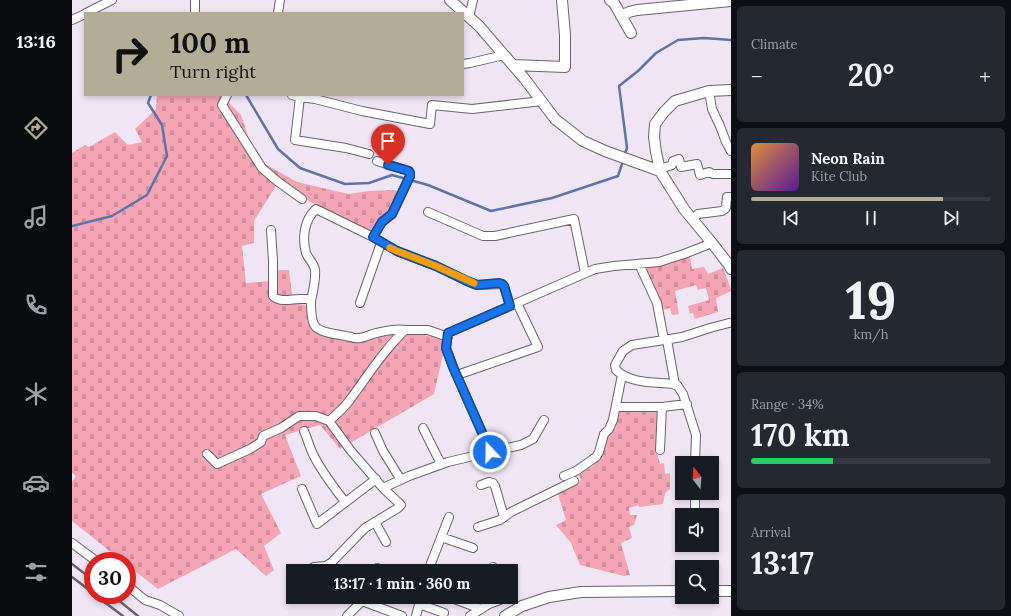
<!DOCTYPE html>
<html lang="en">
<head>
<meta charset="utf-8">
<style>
	body { margin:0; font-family:Lora,serif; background:#242831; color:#f1f3f6; height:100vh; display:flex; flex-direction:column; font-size:15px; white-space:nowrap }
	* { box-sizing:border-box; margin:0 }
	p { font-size:13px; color:#9ea1a6 }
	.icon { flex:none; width:22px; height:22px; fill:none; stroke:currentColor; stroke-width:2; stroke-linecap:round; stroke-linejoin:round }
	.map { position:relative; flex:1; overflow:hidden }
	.panel { display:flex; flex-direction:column; gap:6px; padding:6px; background:#0d0f14; width:280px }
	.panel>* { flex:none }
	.hud { position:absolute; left:12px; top:12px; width:380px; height:84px; border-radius:0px; box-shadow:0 2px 6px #0003; background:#b3ac97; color:#111; overflow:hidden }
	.needle { width:26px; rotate:343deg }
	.controls { position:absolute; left:603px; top:456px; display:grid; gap:8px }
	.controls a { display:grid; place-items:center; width:44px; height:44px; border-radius:0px; background:#171b24; box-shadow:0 2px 6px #0003; font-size:20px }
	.speed { position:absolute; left:12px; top:552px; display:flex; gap:8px; font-size:20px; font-weight:700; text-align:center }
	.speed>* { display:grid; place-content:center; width:52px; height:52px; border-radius:50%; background:#171b24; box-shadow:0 2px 6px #0003; line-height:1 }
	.speed .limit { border:6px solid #d22; background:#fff; color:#111 }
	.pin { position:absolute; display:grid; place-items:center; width:34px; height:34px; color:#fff; margin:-41px -17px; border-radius:50% 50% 50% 0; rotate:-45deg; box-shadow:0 0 4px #0007 }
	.pin .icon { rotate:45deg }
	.me { position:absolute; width:44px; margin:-22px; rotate:339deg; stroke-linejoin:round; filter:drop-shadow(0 0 3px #0008) }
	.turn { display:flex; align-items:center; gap:14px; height:84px; padding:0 20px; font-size:18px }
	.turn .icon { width:52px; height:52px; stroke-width:2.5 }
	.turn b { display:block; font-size:28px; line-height:34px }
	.big { font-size:30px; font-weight:800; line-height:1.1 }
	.panel .card { flex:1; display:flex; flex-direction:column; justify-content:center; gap:6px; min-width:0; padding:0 14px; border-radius:6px; background:#242831 }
	.panel .dial { align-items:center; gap:0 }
	.dial b { font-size:52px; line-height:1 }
	.song { display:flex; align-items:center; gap:12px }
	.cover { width:48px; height:48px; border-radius:6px; background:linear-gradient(135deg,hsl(30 70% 55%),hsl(270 70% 35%)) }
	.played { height:4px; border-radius:2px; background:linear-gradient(90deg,#b3ac97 80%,#363941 80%) }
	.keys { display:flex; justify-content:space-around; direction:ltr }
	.heat { display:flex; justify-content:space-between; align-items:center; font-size:22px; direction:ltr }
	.charge { height:6px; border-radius:3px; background:linear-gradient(90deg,#34c759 34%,#363941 0) }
	.trip { position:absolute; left:214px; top:564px; width:232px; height:40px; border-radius:0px; background:#171b24; box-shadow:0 2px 6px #0003; font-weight:800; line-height:40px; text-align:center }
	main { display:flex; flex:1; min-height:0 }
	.tab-bar { display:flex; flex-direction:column; width:72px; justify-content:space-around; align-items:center; background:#090b0e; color:#9ea1a6 }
	.tab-bar .icon { width:28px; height:28px }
	.tab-bar .current { color:#b3ac97 }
	.tab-bar b { font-size:18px; color:#f1f3f6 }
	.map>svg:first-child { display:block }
	.cemetery { fill:url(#cemetery-stones) }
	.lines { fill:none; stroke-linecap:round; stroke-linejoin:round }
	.stream { stroke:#5b75ac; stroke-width:2.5 }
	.minor-casing { stroke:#6b616f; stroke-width:10 }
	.tertiary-casing { stroke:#6b616f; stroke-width:12 }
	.minor { stroke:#fff; stroke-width:8 }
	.tertiary { stroke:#fff; stroke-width:10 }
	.rail { stroke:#69636c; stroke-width:2.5 }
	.route-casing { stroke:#114b97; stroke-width:10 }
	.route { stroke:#1a73e8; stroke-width:7 }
	.slow { stroke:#f59e0b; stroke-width:7 }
</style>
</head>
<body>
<main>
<nav class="tab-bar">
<b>13:16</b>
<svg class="icon current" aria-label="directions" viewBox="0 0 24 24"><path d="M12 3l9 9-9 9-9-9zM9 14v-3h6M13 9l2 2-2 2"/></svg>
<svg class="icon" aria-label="music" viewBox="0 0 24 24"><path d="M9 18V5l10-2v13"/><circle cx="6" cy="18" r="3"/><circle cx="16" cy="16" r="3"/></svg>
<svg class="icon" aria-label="phone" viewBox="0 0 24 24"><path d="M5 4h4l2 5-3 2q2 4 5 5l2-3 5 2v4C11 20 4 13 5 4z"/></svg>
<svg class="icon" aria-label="climate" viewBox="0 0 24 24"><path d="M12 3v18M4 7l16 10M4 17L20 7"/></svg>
<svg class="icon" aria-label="car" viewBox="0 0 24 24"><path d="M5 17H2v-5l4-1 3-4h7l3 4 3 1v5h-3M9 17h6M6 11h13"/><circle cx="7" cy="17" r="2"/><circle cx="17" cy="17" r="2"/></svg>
<svg class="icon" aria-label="filters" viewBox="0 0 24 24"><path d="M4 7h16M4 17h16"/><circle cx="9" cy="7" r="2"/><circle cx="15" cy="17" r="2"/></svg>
</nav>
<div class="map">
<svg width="659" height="616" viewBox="0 0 659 616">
	<defs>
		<pattern id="cemetery-stones" width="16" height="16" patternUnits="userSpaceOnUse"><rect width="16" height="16" fill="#f5a5b3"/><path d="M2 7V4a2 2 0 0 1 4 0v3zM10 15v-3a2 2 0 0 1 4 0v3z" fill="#d28e9a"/></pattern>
	</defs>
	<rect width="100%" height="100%" fill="#f0e5f5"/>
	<path class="cemetery" d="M85,95H150L169,115L178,142L193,164L225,182L277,194L297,191L323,190L331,196L303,233L246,206L205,184L182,221V243L170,246L174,283L199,281L204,270H217L221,303L239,306L245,325L290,335L320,325L374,341L362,394L268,449L248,425L213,435L229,476L189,494L209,533L192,546L202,570L194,576L164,549L86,589L55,565V561H50L0,521V482L4,476L0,473V153L13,145L17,147L43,132L56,145L70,142L63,129L84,109Z
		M618,257L620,269L632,267L636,274L651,268L659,289V291L644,298L646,312L623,319L621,313L618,314L616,306L637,300L634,288L626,290L624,285L603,291L607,314L600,315L598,308L586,311L572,268Z
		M546,410L587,411L585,454L588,464L592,463L593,474L598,473V489L593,493L591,504L567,507L566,505L557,508L558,515H565L562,525L557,527L560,538L549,543L558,575L552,576L508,565L499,543L484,525L494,520L485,491L509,480L507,475L521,466L530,453L534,434L544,428Z"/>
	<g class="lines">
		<path class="stream" d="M174,95L206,149L228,168L273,184L297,183L320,175L356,185L419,211L480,198L546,176L551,161
			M552,156L555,148L547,86L566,71L584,53L606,40L632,38L659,40
			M0,226L40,216L75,195L95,156L90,125L76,103L79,95"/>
		<g class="minor-casing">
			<path id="minor" d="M123,0V13
				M14,13L40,0
				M206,13L208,0
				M397,17L401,0
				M0,20L13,14
				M391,64L398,63L432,55
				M637,91L640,109L648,126L654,142L659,151
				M155,95L150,105L190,168L205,181L230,199
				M220,95L228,97
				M297,154L274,148L223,140L228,97L243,99L290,111L358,124L360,105L400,109L470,101
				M588,169L600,165L601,161L607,159L609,167L625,164L628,175L637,172L641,174H659
				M356,212L411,236H423L502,219L513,273
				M621,219L626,214L650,211L654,208L655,197H659
				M199,230L201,261V296C208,303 219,299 227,299C231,299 234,299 238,299L239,301C239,308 239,321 243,326C247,333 271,335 279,337C287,341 296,335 304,333C313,331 324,328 333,330
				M301,237L310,222L320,214L338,176V173L337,171L305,161
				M567,264L585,303L592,340L560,345L551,351L543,365L544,370C559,384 582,382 601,384L605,385L611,394L624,435L623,463
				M239,301C241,291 244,280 243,270C242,263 237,260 234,253C230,238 232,220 244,209L301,237L325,251L364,266L395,281L405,285L430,284L432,286L438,306
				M288,303L309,243
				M592,340L610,337L638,328L657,323
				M595,340L603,385
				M385,375L466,347L445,303
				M544,407H590L615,404
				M257,421L279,451L311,488
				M351,428L369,464
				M232,431C235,438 237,445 240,452C248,470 261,486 273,502
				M303,433L311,451L329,480
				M588,450L590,407
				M418,452L449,445L461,439L472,420
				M135,454L145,464L178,449L189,442L191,436L209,428L227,416H244L257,421C264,415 271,409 277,401C295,377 311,351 333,330H356L376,337
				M492,476L504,471L524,457L527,452L532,434L537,429L541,420L550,375
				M409,485L417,482L421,483L423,486L432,517
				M230,489L245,524L304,479
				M623,515V493
				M303,522L314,542
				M406,527L428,520L439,512L502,481
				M369,537L401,548
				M0,543L24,561
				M305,568L313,571
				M234,571L242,567L254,566L260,562L293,528L326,508L329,505L311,488L337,476L376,462L418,452L416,446L381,367L374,348L376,333L523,269L542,266L587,262L612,254L640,243
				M356,571L377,517
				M419,571L421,567
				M55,585L73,600L88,605L107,616
				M377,597L409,609
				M290,601L330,616
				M347,604L372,613
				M275,616L290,601L292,598
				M344,616L349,597
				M398,616L417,604L428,600"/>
		</g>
		<g class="tertiary-casing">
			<path id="tertiary" d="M378,0L407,26L452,78L483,119L511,141L533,151L588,171
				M538,0L542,3L559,33
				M549,16L557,12L565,10L659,1
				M441,65L493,67V35L490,0
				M659,90L637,91L603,101L592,112L583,124L582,137L584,152L588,171L612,209L640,243L657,265L659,269
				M640,591H659
				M433,616L450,606L477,597L509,592L610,591"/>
		</g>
		<use href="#minor" class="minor"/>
		<use href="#tertiary" class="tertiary"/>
		<path class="rail" d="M0,564L21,580
			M0,577L21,593
			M23,595L51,616
			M40,595L66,616"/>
	</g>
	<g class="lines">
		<g class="route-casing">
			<path id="route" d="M316,165L337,171L338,173V176L320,214L310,222L301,237L325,251L364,266L395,281L405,285L427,283L430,284L432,286L438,306L376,333L374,348L381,367L416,446L418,452"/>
		</g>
		<use href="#route" class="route"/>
		<path class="slow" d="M318,248L325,251L364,266L402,283"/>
	</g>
</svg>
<div class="controls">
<a><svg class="needle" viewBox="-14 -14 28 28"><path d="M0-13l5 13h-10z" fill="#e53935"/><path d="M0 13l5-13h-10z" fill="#9ea1a6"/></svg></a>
<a><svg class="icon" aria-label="sound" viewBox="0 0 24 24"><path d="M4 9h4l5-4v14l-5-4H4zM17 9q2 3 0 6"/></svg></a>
<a><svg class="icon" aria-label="search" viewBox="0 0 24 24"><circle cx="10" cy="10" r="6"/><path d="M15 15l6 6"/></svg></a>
</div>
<div class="speed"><div class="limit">30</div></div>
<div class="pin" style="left:316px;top:165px;background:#d93025"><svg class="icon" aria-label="arrive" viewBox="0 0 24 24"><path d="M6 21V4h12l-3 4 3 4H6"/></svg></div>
<svg class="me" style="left:418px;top:452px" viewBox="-20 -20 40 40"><circle r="17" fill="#1a73e8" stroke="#fff" stroke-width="3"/><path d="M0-11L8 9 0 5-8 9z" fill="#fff"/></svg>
<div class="trip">13:17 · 1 min · 360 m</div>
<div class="hud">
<div class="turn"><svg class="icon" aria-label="right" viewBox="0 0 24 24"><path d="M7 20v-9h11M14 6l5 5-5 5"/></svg><div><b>100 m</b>Turn right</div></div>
</div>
</div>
<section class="panel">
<div class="card"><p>Climate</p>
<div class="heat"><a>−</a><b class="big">20°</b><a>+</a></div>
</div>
<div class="card">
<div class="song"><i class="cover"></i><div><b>Neon Rain</b><p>Kite Club</p></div></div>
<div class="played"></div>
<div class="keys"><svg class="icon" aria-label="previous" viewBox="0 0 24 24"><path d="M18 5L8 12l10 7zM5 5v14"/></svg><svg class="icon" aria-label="pause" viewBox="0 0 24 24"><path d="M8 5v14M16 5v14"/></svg><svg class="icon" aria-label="next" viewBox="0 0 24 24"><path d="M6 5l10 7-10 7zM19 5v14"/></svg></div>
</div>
<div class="card dial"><b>19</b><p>km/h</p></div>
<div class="card"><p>Range · 34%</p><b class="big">170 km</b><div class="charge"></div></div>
<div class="card"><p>Arrival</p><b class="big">13:17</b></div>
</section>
</main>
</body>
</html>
